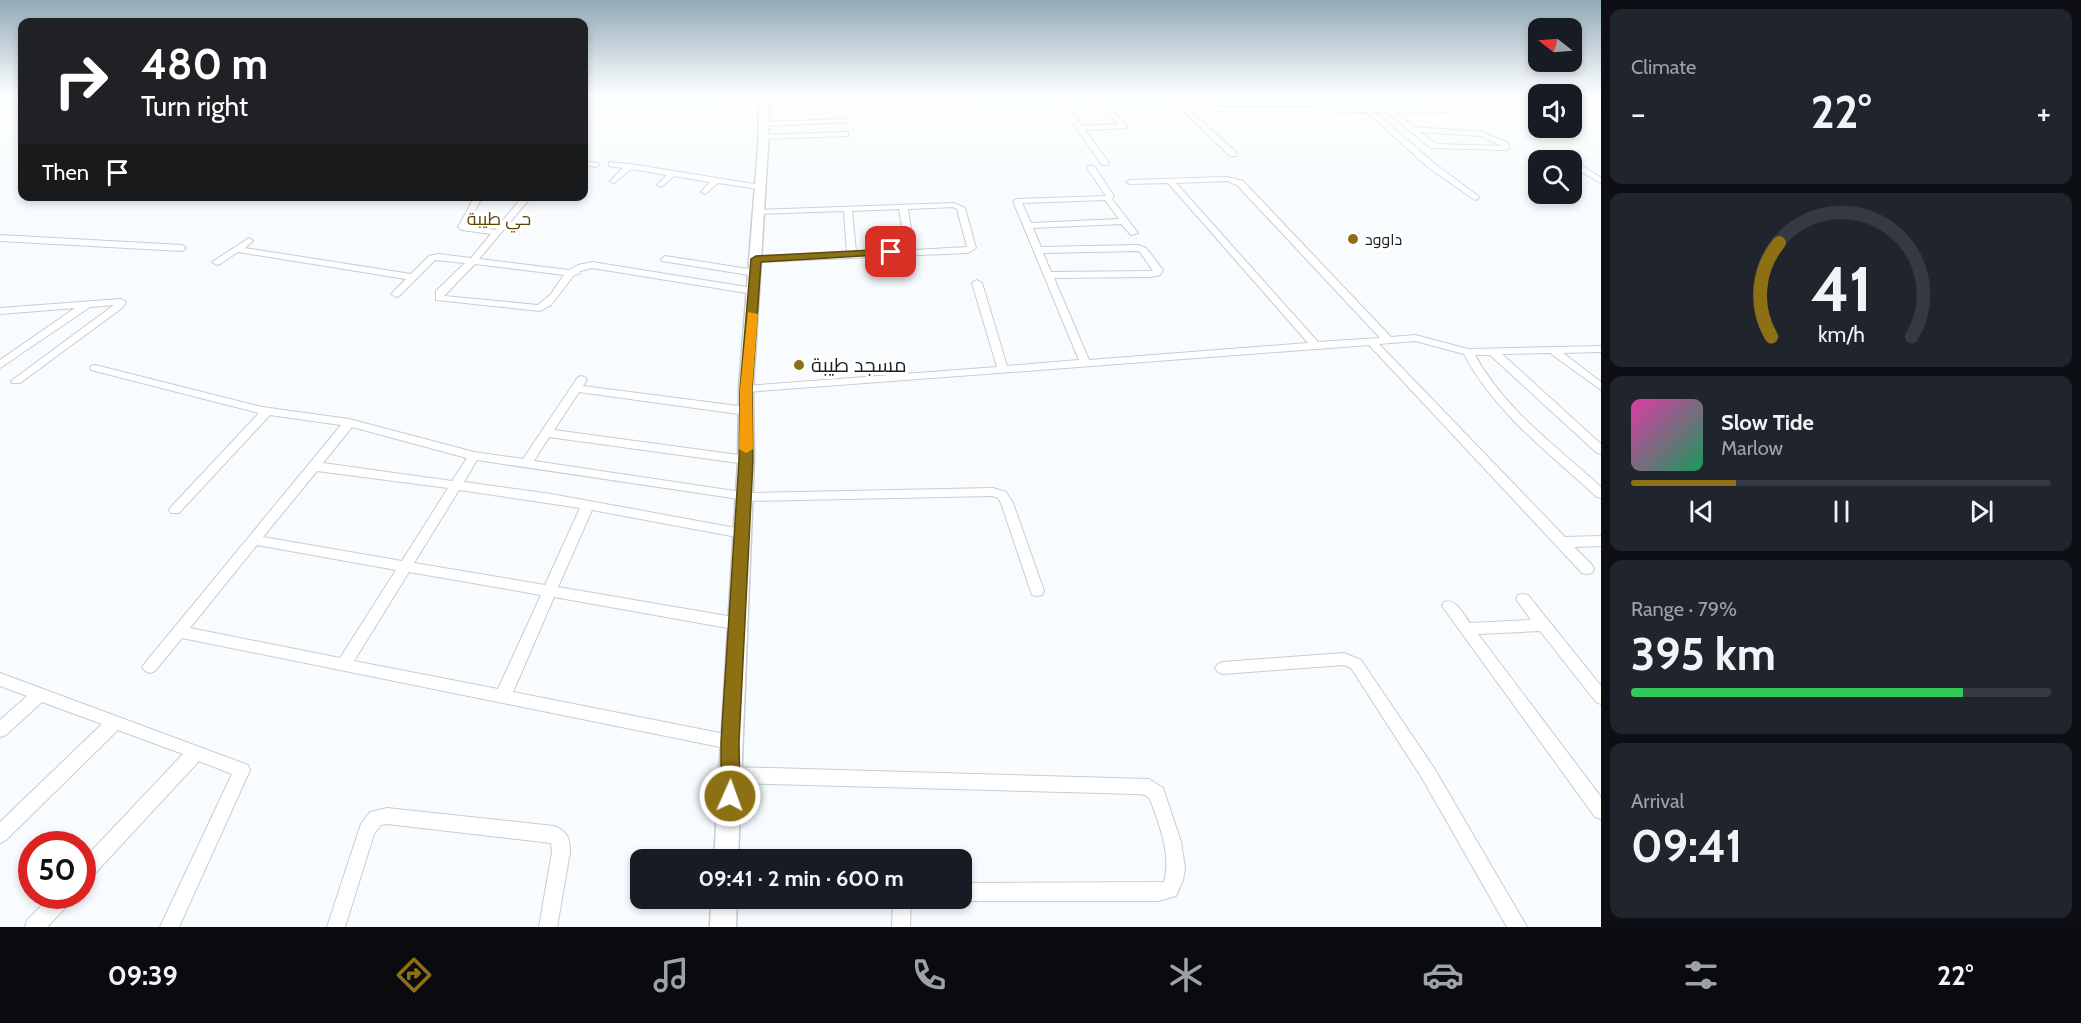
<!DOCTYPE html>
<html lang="en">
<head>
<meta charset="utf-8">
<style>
	body { margin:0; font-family:Cabin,Cairo,sans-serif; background:#20242c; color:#f1f3f6; height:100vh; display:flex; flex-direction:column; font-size:22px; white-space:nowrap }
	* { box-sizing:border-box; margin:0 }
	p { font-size:20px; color:#9ea1a6 }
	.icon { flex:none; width:33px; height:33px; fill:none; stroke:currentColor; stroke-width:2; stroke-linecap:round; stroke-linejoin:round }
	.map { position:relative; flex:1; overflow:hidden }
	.sheet { display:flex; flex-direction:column; gap:9px; padding:9px; background:#0d0f14; width:480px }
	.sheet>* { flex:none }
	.top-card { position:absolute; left:18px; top:18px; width:570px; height:183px; border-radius:12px; box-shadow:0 3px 9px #0003; background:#202124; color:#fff; overflow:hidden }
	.needle { width:39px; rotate:287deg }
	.controls { position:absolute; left:1528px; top:18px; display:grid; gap:12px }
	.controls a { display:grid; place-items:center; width:54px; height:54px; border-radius:12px; background:#171b24; box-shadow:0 3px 9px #0003; font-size:30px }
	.speed { position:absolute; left:18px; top:831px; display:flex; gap:12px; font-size:30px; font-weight:700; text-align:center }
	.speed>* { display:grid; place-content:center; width:78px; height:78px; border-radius:50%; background:#171b24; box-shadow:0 3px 9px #0003; line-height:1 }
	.speed .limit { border:9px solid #d22; background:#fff; color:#111 }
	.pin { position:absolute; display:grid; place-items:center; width:51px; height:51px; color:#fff; margin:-26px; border-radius:12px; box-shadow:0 3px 9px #0006 }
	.me { position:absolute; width:66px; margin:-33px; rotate:2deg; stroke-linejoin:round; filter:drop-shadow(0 0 4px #0008) }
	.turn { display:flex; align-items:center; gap:21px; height:126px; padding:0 24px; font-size:27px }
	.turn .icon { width:78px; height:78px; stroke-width:2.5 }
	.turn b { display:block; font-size:42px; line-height:51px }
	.then { display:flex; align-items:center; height:57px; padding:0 24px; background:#0003; gap:12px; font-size:22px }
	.big { font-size:45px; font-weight:700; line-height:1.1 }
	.sheet .widget { flex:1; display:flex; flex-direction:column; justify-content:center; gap:9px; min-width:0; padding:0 21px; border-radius:12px; background:#20242c }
	.sheet .dial { align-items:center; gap:0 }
	.dial svg { height:156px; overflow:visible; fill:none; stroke:#363941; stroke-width:7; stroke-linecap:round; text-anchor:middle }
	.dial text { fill:#f1f3f6; stroke:none }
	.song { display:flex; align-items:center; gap:18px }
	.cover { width:72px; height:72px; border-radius:9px; background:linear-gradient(135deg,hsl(320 70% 55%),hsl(150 70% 35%)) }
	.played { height:6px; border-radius:3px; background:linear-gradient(90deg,#8e7014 25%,#363941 25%) }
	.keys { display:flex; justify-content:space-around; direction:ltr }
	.heat { display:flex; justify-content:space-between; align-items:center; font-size:33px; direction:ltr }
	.charge { height:9px; border-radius:4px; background:linear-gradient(90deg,#34c759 79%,#363941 0) }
	.trip { position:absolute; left:630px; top:849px; width:342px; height:60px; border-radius:12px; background:#171b24; box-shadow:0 3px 9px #0003; font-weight:700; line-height:60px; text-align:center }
	.tab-bar { display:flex; height:96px; justify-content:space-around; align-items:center; background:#090b0e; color:#9ea1a6 }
	.tab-bar .icon { width:42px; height:42px }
	.tab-bar .current { color:#8e7014 }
	.tab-bar b { font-size:27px; color:#f1f3f6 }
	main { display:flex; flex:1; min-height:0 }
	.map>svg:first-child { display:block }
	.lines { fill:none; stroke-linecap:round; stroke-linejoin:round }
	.street-casing { stroke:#c7cdd1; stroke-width:2 }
	.secondary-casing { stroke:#c7cdd1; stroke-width:3 }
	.street { fill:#fff; fill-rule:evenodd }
	.secondary { fill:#fff; fill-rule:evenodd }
	.route { fill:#8e7014; stroke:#5c490d; stroke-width:1.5 }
	.slow { fill:#f59e0b }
	.poi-dot { fill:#8e7014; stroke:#fff; stroke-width:2 }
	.labels { text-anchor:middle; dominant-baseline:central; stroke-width:6; stroke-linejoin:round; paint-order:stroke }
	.far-poi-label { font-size:16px; fill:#1d2021; stroke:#fff; text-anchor:start }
	.far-neighbourhood-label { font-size:18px; fill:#5b4606; stroke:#fff }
	.poi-label { font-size:20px; fill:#1d2021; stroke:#fff; text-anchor:start }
</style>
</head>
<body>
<main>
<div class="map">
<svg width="1601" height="927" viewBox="0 0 1601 927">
	<rect width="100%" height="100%" fill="#f8fcfe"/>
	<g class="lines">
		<g class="street-casing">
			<path id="street" d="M711,95H725L763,100L931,95H981L978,97L763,104Z
				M1053,95H1059L1082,126L1118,124L1092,95H1098L1126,125V127L1124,128L1085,130L1109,163L1108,165H1102Z
				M1167,95H1173L1236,152V156H1230Z
				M1190,95H1197L1208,104L1220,107L1444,109L1430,95H1436L1452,110V112L1395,113L1414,127L1482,132L1508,143L1509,148L1505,150L1431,148L1388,113L1375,112L1435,164L1478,196L1479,198L1475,200L1429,168L1367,112L1220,111L1204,106ZM1420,132L1481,136L1501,146L1436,144Z
				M1465,95H1539V98H1467L1464,96Z
				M1572,95H1601V99H1572Z
				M847,119L849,120V122L764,126L761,124L764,122Z
				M845,132H848V136L763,139L759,137L763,135Z
				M584,161L598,163L599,165L595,167L584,165Z
				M609,162L630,164L760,185L764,187L760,189L718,183L705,194L701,192L710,182L674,176L661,187L657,185L667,175L631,169L614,183L610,181L623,168L609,166Z
				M1574,164H1580L1601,178V183L1574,168Z
				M1088,166H1094L1114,196L1112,199L1138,233L1131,235L1121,224L1033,228L1041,247L1138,245L1146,248L1163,270L1160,275L1151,277L1054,278L1089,360L1308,343L1168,183L1130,184L1126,182L1130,180L1227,177L1243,181L1391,337L1415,335L1468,349L1601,346V352L1563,353L1601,382V390L1550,353L1502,354L1601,444V454L1597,453L1490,355H1475C1505,410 1556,446 1601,487V498L1597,497C1548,452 1495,413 1464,354L1415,341L1379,344L1565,537L1601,536V546L1574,547L1592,565L1594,569L1592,573L1587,574L1582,573L1369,345L746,392L741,389L746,386L997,367L972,283L977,280L982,283L1007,366L1079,360L1013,201L1017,199L1106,196L1087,168ZM1227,181L1237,185L1380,338L1318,342L1176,183ZM1105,200L1119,219L1031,223L1022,203ZM1137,251L1140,252L1153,271L1051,272L1043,253Z
				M475,196H483L467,225L495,230L523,196H532L479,259L569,270L578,265L592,262L753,288L758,291L753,294L592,268L580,271L579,274L574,275L551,305L540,311L436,300V291L465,263L435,260L399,296L396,297L391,294L406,279L238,252L220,264L217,265L212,262L249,238L253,241L245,248L411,274L429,256L438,254L471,258L491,234L462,230L458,227ZM475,264L564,275L550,295L538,305L444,296Z
				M954,203L965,208L976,248L968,253L756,262L752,259L756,256L847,253L844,211L758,214L754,212L755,210ZM953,207L957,209L967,247L914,250L908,209ZM899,209L906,251L856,252L852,211Z
				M0,235L182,245L186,248L182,251L0,241Z
				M665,256L755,270L760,273L755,276L662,261L661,259Z
				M121,299L126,302L122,308L20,383H12L11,381L114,305L90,307L0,368V360L75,308L0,314V308Z
				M95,365L262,407L349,419L474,452L523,459L578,377L582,376L587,379L583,386L746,407L752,411L750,413L746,415L579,392L554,430L746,456L752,460L746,464L549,437L534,461L748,493L993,488L1006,492L1013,503L1044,591L1042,595L1037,596L1032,595L1001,503L998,498L992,496L744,501L739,499L477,460L464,482L551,494L747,530L749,533L747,536L742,538L592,510L558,587L739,618L744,620L746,624L744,628L739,630L554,597L513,692L730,735L736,737L738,742L736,747L730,749L182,638L155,671L150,673L145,671L142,667L145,663L341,425L270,415L179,513H171L169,510L171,507L259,413L91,370L90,368L91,366ZM352,427L467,458L452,481L323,463ZM317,471L448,488L402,561L263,537ZM459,490L580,508L545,585L414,563ZM257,545L396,570L340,658L190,628ZM409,572L541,595L498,689L354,661Z
				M1523,594L1528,595L1601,686V704L1596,702L1540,631L1478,634L1601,797V819L1595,817L1442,606L1444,602C1456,598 1463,614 1470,623L1531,620L1516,599L1518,595Z
				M1344,653L1361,660L1434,768L1527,927H1507L1422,778L1351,668L1343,665L1223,674L1218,672L1215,668L1218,664L1223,662Z
				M0,673L248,765L250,770L179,927H160L232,774L199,761L88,881L82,884V861L183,754L118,730L6,840L0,843V822L102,724L42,702L6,735L0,737V720L27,696L0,686Z
				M732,767L1149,779L1163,788L1181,842L1185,868L1183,880L1176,896L1158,901H962L956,898H962V883L1164,882C1172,855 1159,824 1150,799L1145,795L1137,794L732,783L726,780L724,775L726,770Z
				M387,808L554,826C568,832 570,838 570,852L557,927H539L552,852L551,843L387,824L381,825L374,834L345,927H327L361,824L370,812Z
				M51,896H72L70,903L47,927H25L27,920Z
				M893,898H911L910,927H892Z"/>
		</g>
		<g class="secondary-casing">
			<path id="secondary" d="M757,95H765L769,107L768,147L753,389L754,460L738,860H714L738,460L739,389L758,147L759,107Z
				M711,898H737L736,927H710Z"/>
		</g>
		<use href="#street" class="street"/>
		<use href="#secondary" class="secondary"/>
	</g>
	<linearGradient id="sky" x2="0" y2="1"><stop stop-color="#92abb7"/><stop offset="0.42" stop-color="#fcfeff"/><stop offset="1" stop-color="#fcfeff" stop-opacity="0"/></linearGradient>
	<rect width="1601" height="224" fill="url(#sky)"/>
	<path class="route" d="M891,249L896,252L894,254L761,262L752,389L753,460L739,742L740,796L737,802L730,805L724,802L721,796V742L739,460L740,389L751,259L756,256Z"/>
	<path class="slow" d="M748,312L758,314L752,389L753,449L746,453L739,449L740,389Z"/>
	<g class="poi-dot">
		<circle cx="1353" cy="239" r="6"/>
		<circle cx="799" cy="365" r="6"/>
	</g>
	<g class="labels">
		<g class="far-poi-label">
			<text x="1365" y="239">داوود</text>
		</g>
		<g class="far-neighbourhood-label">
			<text x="499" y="219">حي طيبة</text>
		</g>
		<g class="poi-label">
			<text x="811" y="365">مسجد طيبة</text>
		</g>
	</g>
</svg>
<div class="controls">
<a><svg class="needle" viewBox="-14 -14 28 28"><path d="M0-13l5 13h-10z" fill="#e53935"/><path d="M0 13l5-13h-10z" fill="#9ea1a6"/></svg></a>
<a><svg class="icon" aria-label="sound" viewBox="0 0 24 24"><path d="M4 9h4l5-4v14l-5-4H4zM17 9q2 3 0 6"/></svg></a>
<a><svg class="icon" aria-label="search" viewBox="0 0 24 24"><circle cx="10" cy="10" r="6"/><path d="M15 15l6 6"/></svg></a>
</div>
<div class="speed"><div class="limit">50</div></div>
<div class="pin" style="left:891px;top:252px;background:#d93025"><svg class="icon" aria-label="arrive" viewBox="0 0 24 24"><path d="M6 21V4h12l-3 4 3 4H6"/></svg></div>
<svg class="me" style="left:730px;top:796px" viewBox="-20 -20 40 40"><circle r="17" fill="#8e7014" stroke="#fff" stroke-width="3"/><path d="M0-11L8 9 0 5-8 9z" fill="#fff"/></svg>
<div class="trip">09:41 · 2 min · 600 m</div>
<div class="top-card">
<div class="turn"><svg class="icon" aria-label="right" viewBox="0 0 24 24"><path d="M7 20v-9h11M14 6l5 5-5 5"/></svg><div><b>480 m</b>Turn right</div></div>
<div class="then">Then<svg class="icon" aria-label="arrive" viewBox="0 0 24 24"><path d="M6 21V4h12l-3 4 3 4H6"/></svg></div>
</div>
</div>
<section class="sheet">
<div class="widget"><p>Climate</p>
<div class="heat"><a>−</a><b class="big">22°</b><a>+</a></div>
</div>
<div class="widget dial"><svg viewBox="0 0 100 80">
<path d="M14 69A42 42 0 1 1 86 69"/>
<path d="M14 69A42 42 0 0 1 18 21" stroke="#8e7014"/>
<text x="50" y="56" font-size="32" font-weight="700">41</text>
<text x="50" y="72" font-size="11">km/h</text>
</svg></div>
<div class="widget">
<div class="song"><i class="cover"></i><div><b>Slow Tide</b><p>Marlow</p></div></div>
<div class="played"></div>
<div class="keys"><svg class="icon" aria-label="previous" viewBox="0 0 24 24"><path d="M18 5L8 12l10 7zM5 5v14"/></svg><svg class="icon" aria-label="pause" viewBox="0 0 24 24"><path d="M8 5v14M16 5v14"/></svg><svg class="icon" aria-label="next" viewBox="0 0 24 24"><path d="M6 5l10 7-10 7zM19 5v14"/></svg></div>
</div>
<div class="widget"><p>Range · 79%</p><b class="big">395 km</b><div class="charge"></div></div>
<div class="widget"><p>Arrival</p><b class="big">09:41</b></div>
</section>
</main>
<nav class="tab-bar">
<b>09:39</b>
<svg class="icon current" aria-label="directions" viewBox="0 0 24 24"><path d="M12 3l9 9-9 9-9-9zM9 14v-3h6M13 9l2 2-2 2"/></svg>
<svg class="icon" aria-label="music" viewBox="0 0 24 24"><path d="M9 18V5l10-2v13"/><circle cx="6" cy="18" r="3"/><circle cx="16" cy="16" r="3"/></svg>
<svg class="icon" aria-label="phone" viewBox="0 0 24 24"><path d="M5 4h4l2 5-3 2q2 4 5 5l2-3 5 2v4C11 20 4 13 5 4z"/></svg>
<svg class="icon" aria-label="climate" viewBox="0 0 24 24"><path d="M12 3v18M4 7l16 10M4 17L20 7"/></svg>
<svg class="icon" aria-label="car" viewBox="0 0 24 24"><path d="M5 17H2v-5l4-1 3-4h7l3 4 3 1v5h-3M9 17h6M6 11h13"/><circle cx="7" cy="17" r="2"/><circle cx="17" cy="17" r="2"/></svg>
<svg class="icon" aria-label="filters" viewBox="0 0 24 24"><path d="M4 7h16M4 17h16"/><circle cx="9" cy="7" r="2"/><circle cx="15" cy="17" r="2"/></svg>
<b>22°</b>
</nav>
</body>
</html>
